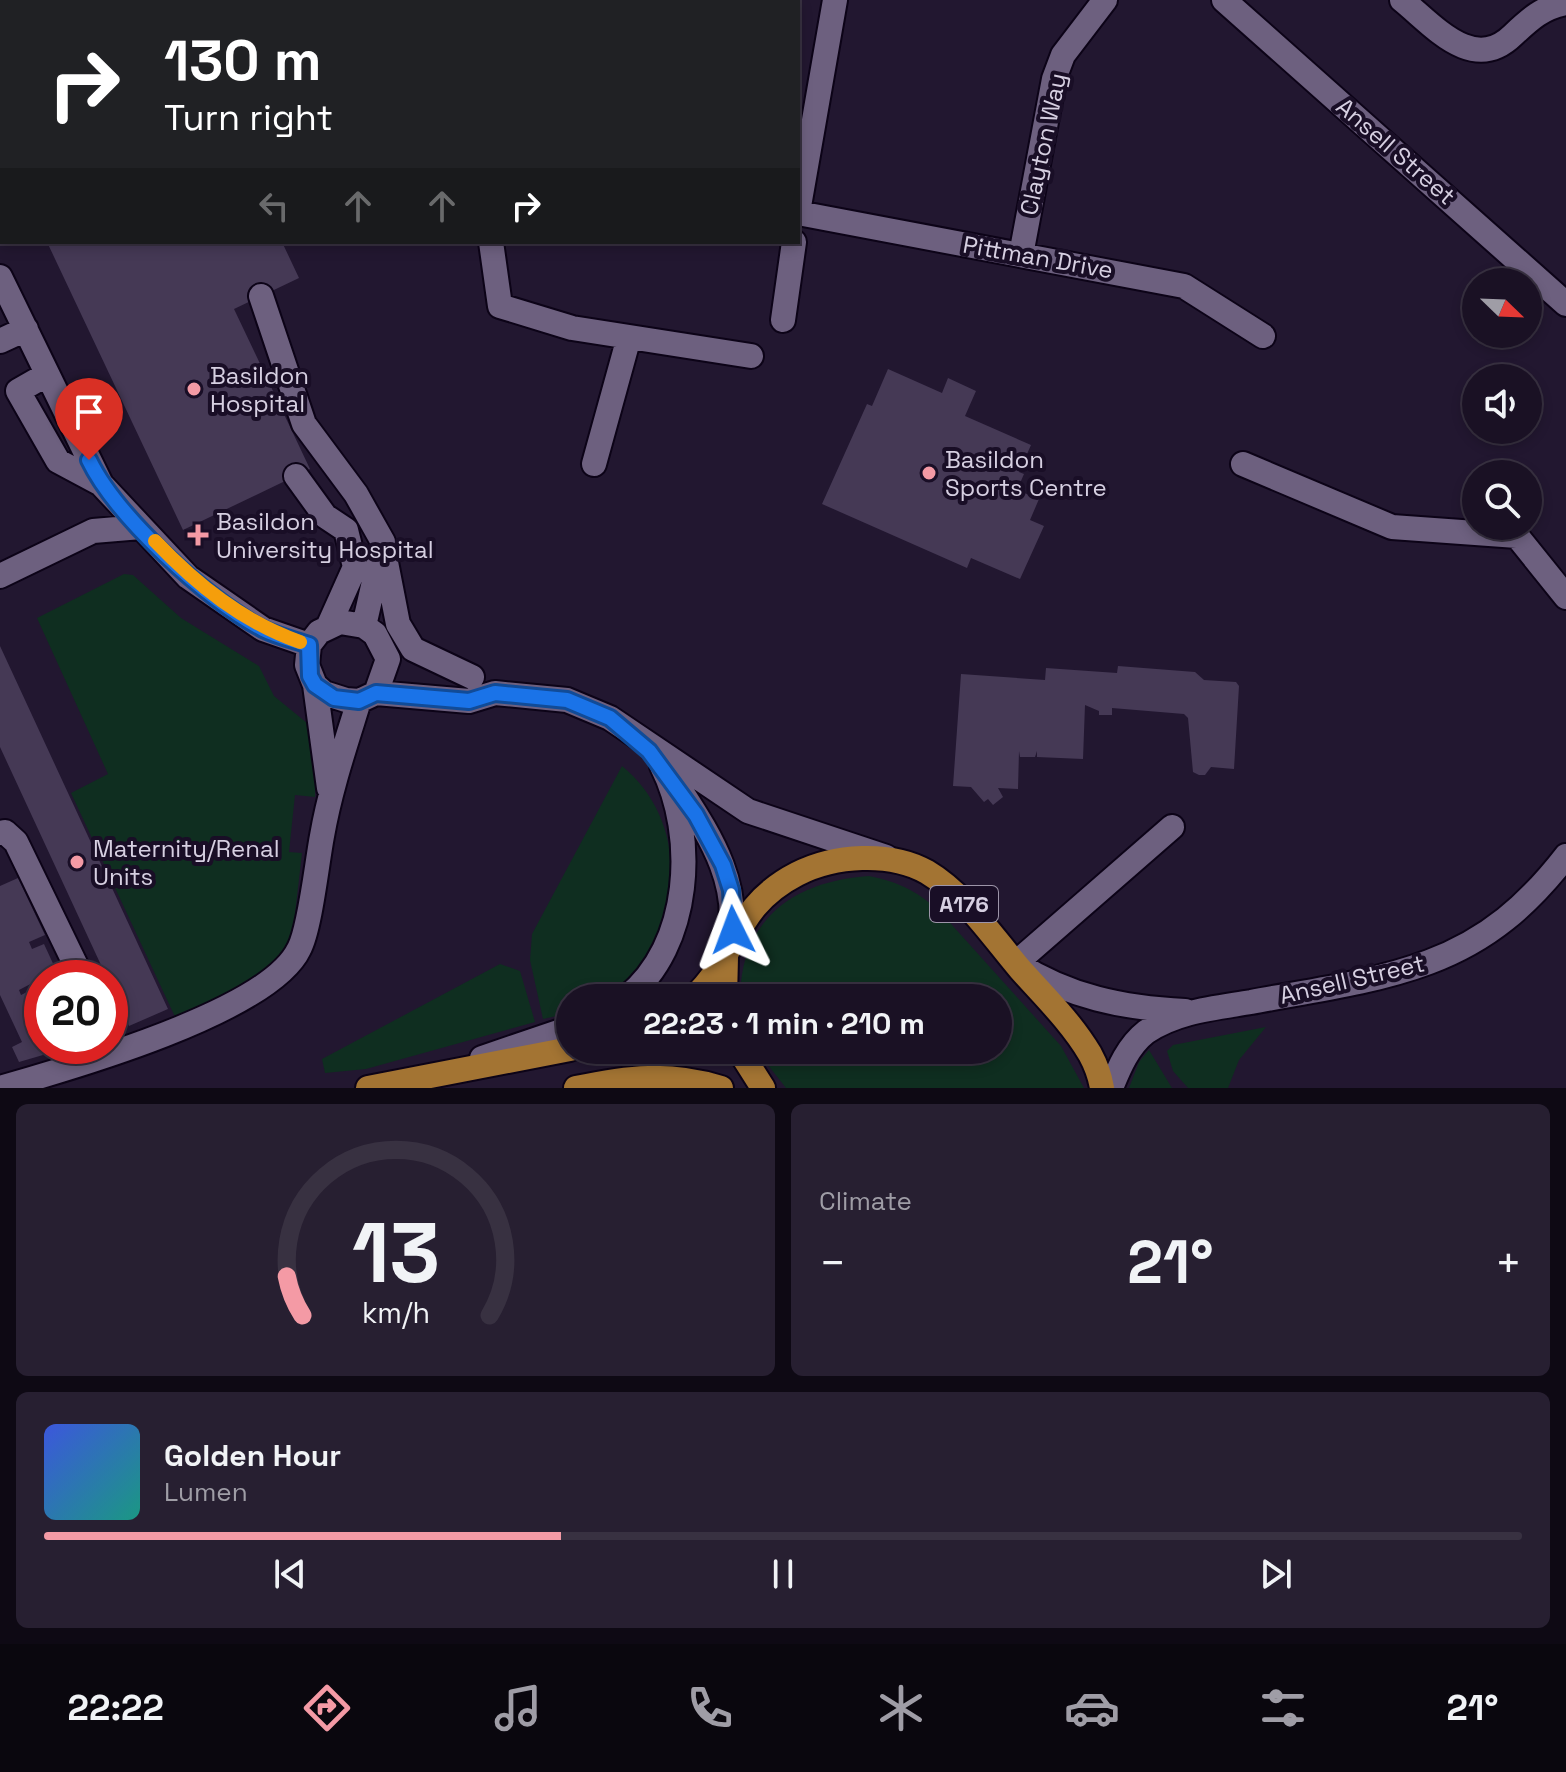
<!DOCTYPE html>
<html lang="en">
<head>
<meta charset="utf-8">
<style>
	body { margin:0; font-family:"Space Grotesk",sans-serif; background:#271f31; color:#f1f3f6; height:100vh; display:flex; flex-direction:column; font-size:30px; white-space:nowrap }
	* { box-sizing:border-box; margin:0 }
	p { font-size:26px; color:#9f9da6 }
	.icon { flex:none; width:44px; height:44px; fill:none; stroke:currentColor; stroke-width:2; stroke-linecap:round; stroke-linejoin:round }
	.map { position:relative; height:1088px; overflow:hidden }
	.details { display:flex; flex-direction:column; gap:16px; padding:16px; background:#0e0914; flex:1 }
	.details>* { flex:none }
	.guide { position:absolute; left:0px; top:0px; width:800px; height:244px; box-shadow:0 4px 12px #0003,0 0 0 2px #383141; background:#202124; color:#fff; overflow:hidden }
	.needle { width:52px; rotate:113deg }
	.buttons { position:absolute; left:1462px; top:268px; display:grid; gap:16px }
	.buttons a { display:grid; place-items:center; width:80px; height:80px; border-radius:50%; background:#1a1124; box-shadow:0 4px 12px #0003,0 0 0 2px #383141; font-size:40px }
	.speed { position:absolute; left:24px; top:960px; display:flex; gap:16px; font-size:40px; font-weight:700; text-align:center }
	.speed>* { display:grid; place-content:center; width:104px; height:104px; border-radius:50%; background:#1a1124; box-shadow:0 4px 12px #0003,0 0 0 2px #383141; line-height:1 }
	.speed .limit { border:12px solid #d22; background:#fff; color:#111 }
	.pin { position:absolute; display:grid; place-items:center; width:68px; height:68px; color:#fff; margin:-82px -34px; border-radius:50% 50% 50% 0; rotate:-45deg; box-shadow:0 0 8px #0007 }
	.pin .icon { rotate:45deg }
	.me { position:absolute; width:88px; margin:-44px; rotate:357deg; stroke-linejoin:round; filter:drop-shadow(0 0 6px #0008) }
	.turn { display:flex; align-items:center; gap:28px; height:168px; padding:0 32px; font-size:36px }
	.turn .icon { width:104px; height:104px; stroke-width:2.5 }
	.turn b { display:block; font-size:56px; line-height:68px }
	.lanes { display:flex; align-items:center; height:76px; padding:0 32px; background:#0003; justify-content:center; gap:40px; direction:ltr }
	.lanes .off { opacity:.35 }
	.big { font-size:60px; font-weight:600; line-height:1.1 }
	.details .tile { flex:1; display:flex; flex-direction:column; justify-content:center; gap:12px; min-width:0; padding:0 28px; border-radius:12px; background:#271f31 }
	.details .dial { align-items:center; gap:0 }
	.dial svg { height:208px; overflow:visible; fill:none; stroke:#383141; stroke-width:7; stroke-linecap:round; text-anchor:middle }
	.dial text { fill:#f1f3f6; stroke:none }
	.song { display:flex; align-items:center; gap:24px }
	.cover { width:96px; height:96px; border-radius:12px; background:linear-gradient(135deg,hsl(230 70% 55%),hsl(170 70% 35%)) }
	.played { height:8px; border-radius:4px; background:linear-gradient(90deg,#f49aa5 35%,#383141 35%) }
	.keys { display:flex; justify-content:space-around; direction:ltr }
	.heat { display:flex; justify-content:space-between; align-items:center; font-size:44px; direction:ltr }
	.details .tiles { flex:1; display:grid; gap:16px; grid-template-columns:1fr 1fr }
	.tile:last-child { grid-column:span 2 }
	.trip { position:absolute; left:556px; top:984px; width:456px; height:80px; border-radius:40px; background:#1a1124; box-shadow:0 4px 12px #0003,0 0 0 2px #383141; font-weight:600; line-height:80px; text-align:center }
	.tabs { display:flex; height:128px; justify-content:space-around; align-items:center; background:#0a070e; color:#9f9da6 }
	.tabs .icon { width:56px; height:56px }
	.tabs .current { color:#f49aa5 }
	.tabs b { font-size:36px; color:#f1f3f6 }
	.map>svg:first-child { display:block }
	.green { fill:#0f2e20 }
	.building { fill:#453955 }
	.lines { fill:none; stroke-linecap:round; stroke-linejoin:round }
	.minor-casing { stroke:#0c0317; stroke-width:28 }
	.major-casing { stroke:#0c0317; stroke-width:28 }
	.minor { stroke:#6d607f; stroke-width:24 }
	.major { stroke:#a37433; stroke-width:24 }
	.route-casing { stroke:#114b97; stroke-width:20 }
	.route { stroke:#1a73e8; stroke-width:14 }
	.slow { stroke:#f59e0b; stroke-width:14 }
	.poi-dot { fill:#f49aa5; stroke:#190e26; stroke-width:3 }
	.labels { text-anchor:middle; dominant-baseline:central; stroke-width:8; stroke-linejoin:round; paint-order:stroke }
	.shield { fill:#190e26; stroke:#9d95a9; stroke-width:2 }
	.shield-label { font-size:22px; font-weight:bold; fill:#d6cfe1 }
	.street-label { font-size:24px; fill:#d6cfe1; stroke:#190e26 }
	.poi-label { font-size:24px; fill:#d6cfe1; stroke:#190e26; text-anchor:start }
</style>
</head>
<body>
<div class="map">
<svg width="1566" height="1088" viewBox="0 0 1566 1088">
	<rect width="100%" height="100%" fill="#221730"/>
	<path class="green" d="M124,574L133,575L181,618L259,666L274,696L307,723L317,742L315,797L295,795L289,852L302,853L291,949L277,967L176,1019L71,793L108,774L37,618Z
		M622,766C681,814 685,899 645,960C636,973 626,988 612,996C602,1002 582,998 570,998V1013L543,1019L530,960L532,934Z
		M869,876C900,882 921,893 943,915L1061,1046L1084,1088H786L756,1050H998V998H740C741,918 795,881 869,876Z
		M500,964L520,971L535,1022L366,1069L325,1073L322,1059Z
		M1266,1027L1239,1060L1228,1088H1188L1173,1071L1167,1051L1173,1045Z
		M1149,1050L1172,1088H1129L1139,1062Z"/>
	<path class="building" d="M47,242H282L299,278L234,309L310,469L183,530Z
		M888,369L942,393L948,378L976,391L965,416L1031,445L1019,472L1024,474L1017,490L1039,499L1030,520L1044,526L1020,579L971,558L967,568L822,504L867,404L872,406Z
		M0,646L168,1009L129,1026L110,978H107L0,747Z
		M1118,666L1195,672L1204,680L1236,682L1239,686L1234,769L1211,767L1205,775H1199L1193,772L1188,718L1184,714L1112,708V715H1099V711L1085,705L1083,759L1037,757V751L1035,757H1020L1019,751L1018,789L998,788L1003,797L993,805L988,799L984,802L971,787L953,786L961,674L1045,680L1046,668L1117,673Z
		M18,878L45,935L29,942L32,949L44,944L56,970L53,971L56,978H42L19,990L21,995L31,990L42,1013V1023L32,1033L43,1055L19,1062L12,1047L22,1042L0,995V886Z"/>
	<g class="lines">
		<g class="minor-casing">
			<path id="minor" d="M1224,0L1566,304
				M1402,0C1434,26 1473,74 1513,35C1530,19 1543,7 1566,3
				M798,212L835,0
				M798,213L1184,286L1263,336
				M491,242L500,306L572,328L751,356
				M1021,255L1054,79L1063,55L1105,0
				M0,277L101,484
				M261,296L304,424L356,494L383,542L364,626
				M783,320L794,242
				M0,341L26,329
				M46,375L18,391L58,461L101,484L188,577L263,629L309,645
				M594,464L629,337
				M1243,464L1392,527L1517,536L1566,597
				M296,476L325,516L346,530L355,567L329,625
				M384,552L398,624L413,649L472,677
				M0,576L93,531L141,527
				M315,685L329,788
				M376,693L388,659L375,634L364,626L340,622L319,632L309,645L307,665L315,685L324,693L346,700L359,701L376,693L469,701L495,693L567,700L610,718L748,811L886,857
				M681,791C712,839 743,888 728,947
				M1172,827L1016,963C1069,997 1123,1008 1185,1011
				M0,833L5,832L16,842L82,978
				M626,998C692,946 697,835 662,766
				M482,1058L570,1028
				M0,1088C67,1069 269,1012 299,949C310,929 317,862 322,836C330,790 345,746 359,701
				M1111,1088C1119,1068 1128,1046 1146,1032C1177,1011 1215,1008 1251,1002C1309,991 1373,983 1429,962C1488,940 1528,905 1566,856"/>
		</g>
		<g class="major-casing">
			<path id="major" d="M693,998C739,956 731,908 797,874C834,855 890,851 927,872C964,894 992,936 1020,969C1044,996 1071,1022 1090,1054C1096,1065 1100,1076 1102,1088
				M725,998L726,957
				M739,1050L763,1088
				M368,1088L570,1049
				M576,1088C627,1077 670,1072 721,1088"/>
		</g>
		<use href="#minor" class="minor"/>
		<use href="#major" class="major"/>
	</g>
	<g class="lines">
		<g class="route-casing">
			<path id="route" d="M89,460C116,516 207,600 263,629C277,636 294,640 309,645L310,676L315,685L334,698L359,701L376,693L469,701L495,693L567,700L610,718L649,751L696,815L723,865L731,890L733,930"/>
		</g>
		<use href="#route" class="route"/>
		<path class="slow" d="M155,541C197,585 243,622 300,642"/>
	</g>
	<g class="poi-dot">
		<circle cx="194" cy="389" r="8"/>
		<circle cx="929" cy="473" r="8"/>
		<path d="M194 523h8v8h8v8h-8v8h-8v-8h-8v-8h8z"/>
		<circle cx="77" cy="862" r="8"/>
	</g>
	<g class="labels">
		<rect class="shield" x="930" y="886" width="68" height="36" rx="6"/>
		<g class="shield-label">
			<text x="964" y="904">A176</text>
		</g>
		<g class="street-label">
			<text transform="translate(1043 144) rotate(-78)">Clayton Way</text>
			<text transform="translate(1396 151) rotate(41)">Ansell Street</text>
			<text transform="translate(1038 257) rotate(10)">Pittman Drive</text>
			<text transform="translate(1352 979) rotate(-13)">Ansell Street</text>
		</g>
		<g class="poi-label">
			<text x="210" y="375">Basildon<tspan x="210" dy="28">Hospital</tspan></text>
			<text x="945" y="459">Basildon<tspan x="945" dy="28">Sports Centre</tspan></text>
			<text x="216" y="521">Basildon<tspan x="216" dy="28">University Hospital</tspan></text>
			<text x="93" y="848">Maternity/Renal<tspan x="93" dy="28">Units</tspan></text>
		</g>
	</g>
</svg>
<div class="buttons">
<a><svg class="needle" viewBox="-14 -14 28 28"><path d="M0-13l5 13h-10z" fill="#e53935"/><path d="M0 13l5-13h-10z" fill="#9f9da6"/></svg></a>
<a><svg class="icon" aria-label="sound" viewBox="0 0 24 24"><path d="M4 9h4l5-4v14l-5-4H4zM17 9q2 3 0 6"/></svg></a>
<a><svg class="icon" aria-label="search" viewBox="0 0 24 24"><circle cx="10" cy="10" r="6"/><path d="M15 15l6 6"/></svg></a>
</div>
<div class="speed"><div class="limit">20</div></div>
<div class="pin" style="left:89px;top:460px;background:#d93025"><svg class="icon" aria-label="arrive" viewBox="0 0 24 24"><path d="M6 21V4h12l-3 4 3 4H6"/></svg></div>
<svg class="me" style="left:733px;top:930px" viewBox="-20 -20 40 40"><path d="M0-17L14 15 0 8-14 15z" fill="#1a73e8" stroke="#fff" stroke-width="4"/></svg>
<div class="trip">22:23 · 1 min · 210 m</div>
<div class="guide">
<div class="turn"><svg class="icon" aria-label="right" viewBox="0 0 24 24"><path d="M7 20v-9h11M14 6l5 5-5 5"/></svg><div><b>130 m</b>Turn right</div></div>
<div class="lanes"><svg class="icon off" aria-label="left" viewBox="0 0 24 24"><path d="M17 20v-9H6M10 6l-5 5 5 5"/></svg><svg class="icon off" aria-label="ahead" viewBox="0 0 24 24"><path d="M12 20V5M6 11l6-6 6 6"/></svg><svg class="icon off" aria-label="ahead" viewBox="0 0 24 24"><path d="M12 20V5M6 11l6-6 6 6"/></svg><svg class="icon" aria-label="right" viewBox="0 0 24 24"><path d="M7 20v-9h11M14 6l5 5-5 5"/></svg></div>
</div>
</div>
<section class="details">
<div class="tiles">
<div class="tile dial"><svg viewBox="0 0 100 80">
<path d="M14 69A42 42 0 1 1 86 69"/>
<path d="M14 69A42 42 0 0 1 8 54" stroke="#f49aa5"/>
<text x="50" y="56" font-size="32" font-weight="700">13</text>
<text x="50" y="72" font-size="11">km/h</text>
</svg></div>
<div class="tile"><p>Climate</p>
<div class="heat"><a>−</a><b class="big">21°</b><a>+</a></div>
</div>
<div class="tile">
<div class="song"><i class="cover"></i><div><b>Golden Hour</b><p>Lumen</p></div></div>
<div class="played"></div>
<div class="keys"><svg class="icon" aria-label="previous" viewBox="0 0 24 24"><path d="M18 5L8 12l10 7zM5 5v14"/></svg><svg class="icon" aria-label="pause" viewBox="0 0 24 24"><path d="M8 5v14M16 5v14"/></svg><svg class="icon" aria-label="next" viewBox="0 0 24 24"><path d="M6 5l10 7-10 7zM19 5v14"/></svg></div>
</div>
</div>
</section>
<nav class="tabs">
<b>22:22</b>
<svg class="icon current" aria-label="directions" viewBox="0 0 24 24"><path d="M12 3l9 9-9 9-9-9zM9 14v-3h6M13 9l2 2-2 2"/></svg>
<svg class="icon" aria-label="music" viewBox="0 0 24 24"><path d="M9 18V5l10-2v13"/><circle cx="6" cy="18" r="3"/><circle cx="16" cy="16" r="3"/></svg>
<svg class="icon" aria-label="phone" viewBox="0 0 24 24"><path d="M5 4h4l2 5-3 2q2 4 5 5l2-3 5 2v4C11 20 4 13 5 4z"/></svg>
<svg class="icon" aria-label="climate" viewBox="0 0 24 24"><path d="M12 3v18M4 7l16 10M4 17L20 7"/></svg>
<svg class="icon" aria-label="car" viewBox="0 0 24 24"><path d="M5 17H2v-5l4-1 3-4h7l3 4 3 1v5h-3M9 17h6M6 11h13"/><circle cx="7" cy="17" r="2"/><circle cx="17" cy="17" r="2"/></svg>
<svg class="icon" aria-label="filters" viewBox="0 0 24 24"><path d="M4 7h16M4 17h16"/><circle cx="9" cy="7" r="2"/><circle cx="15" cy="17" r="2"/></svg>
<b>21°</b>
</nav>
</body>
</html>
